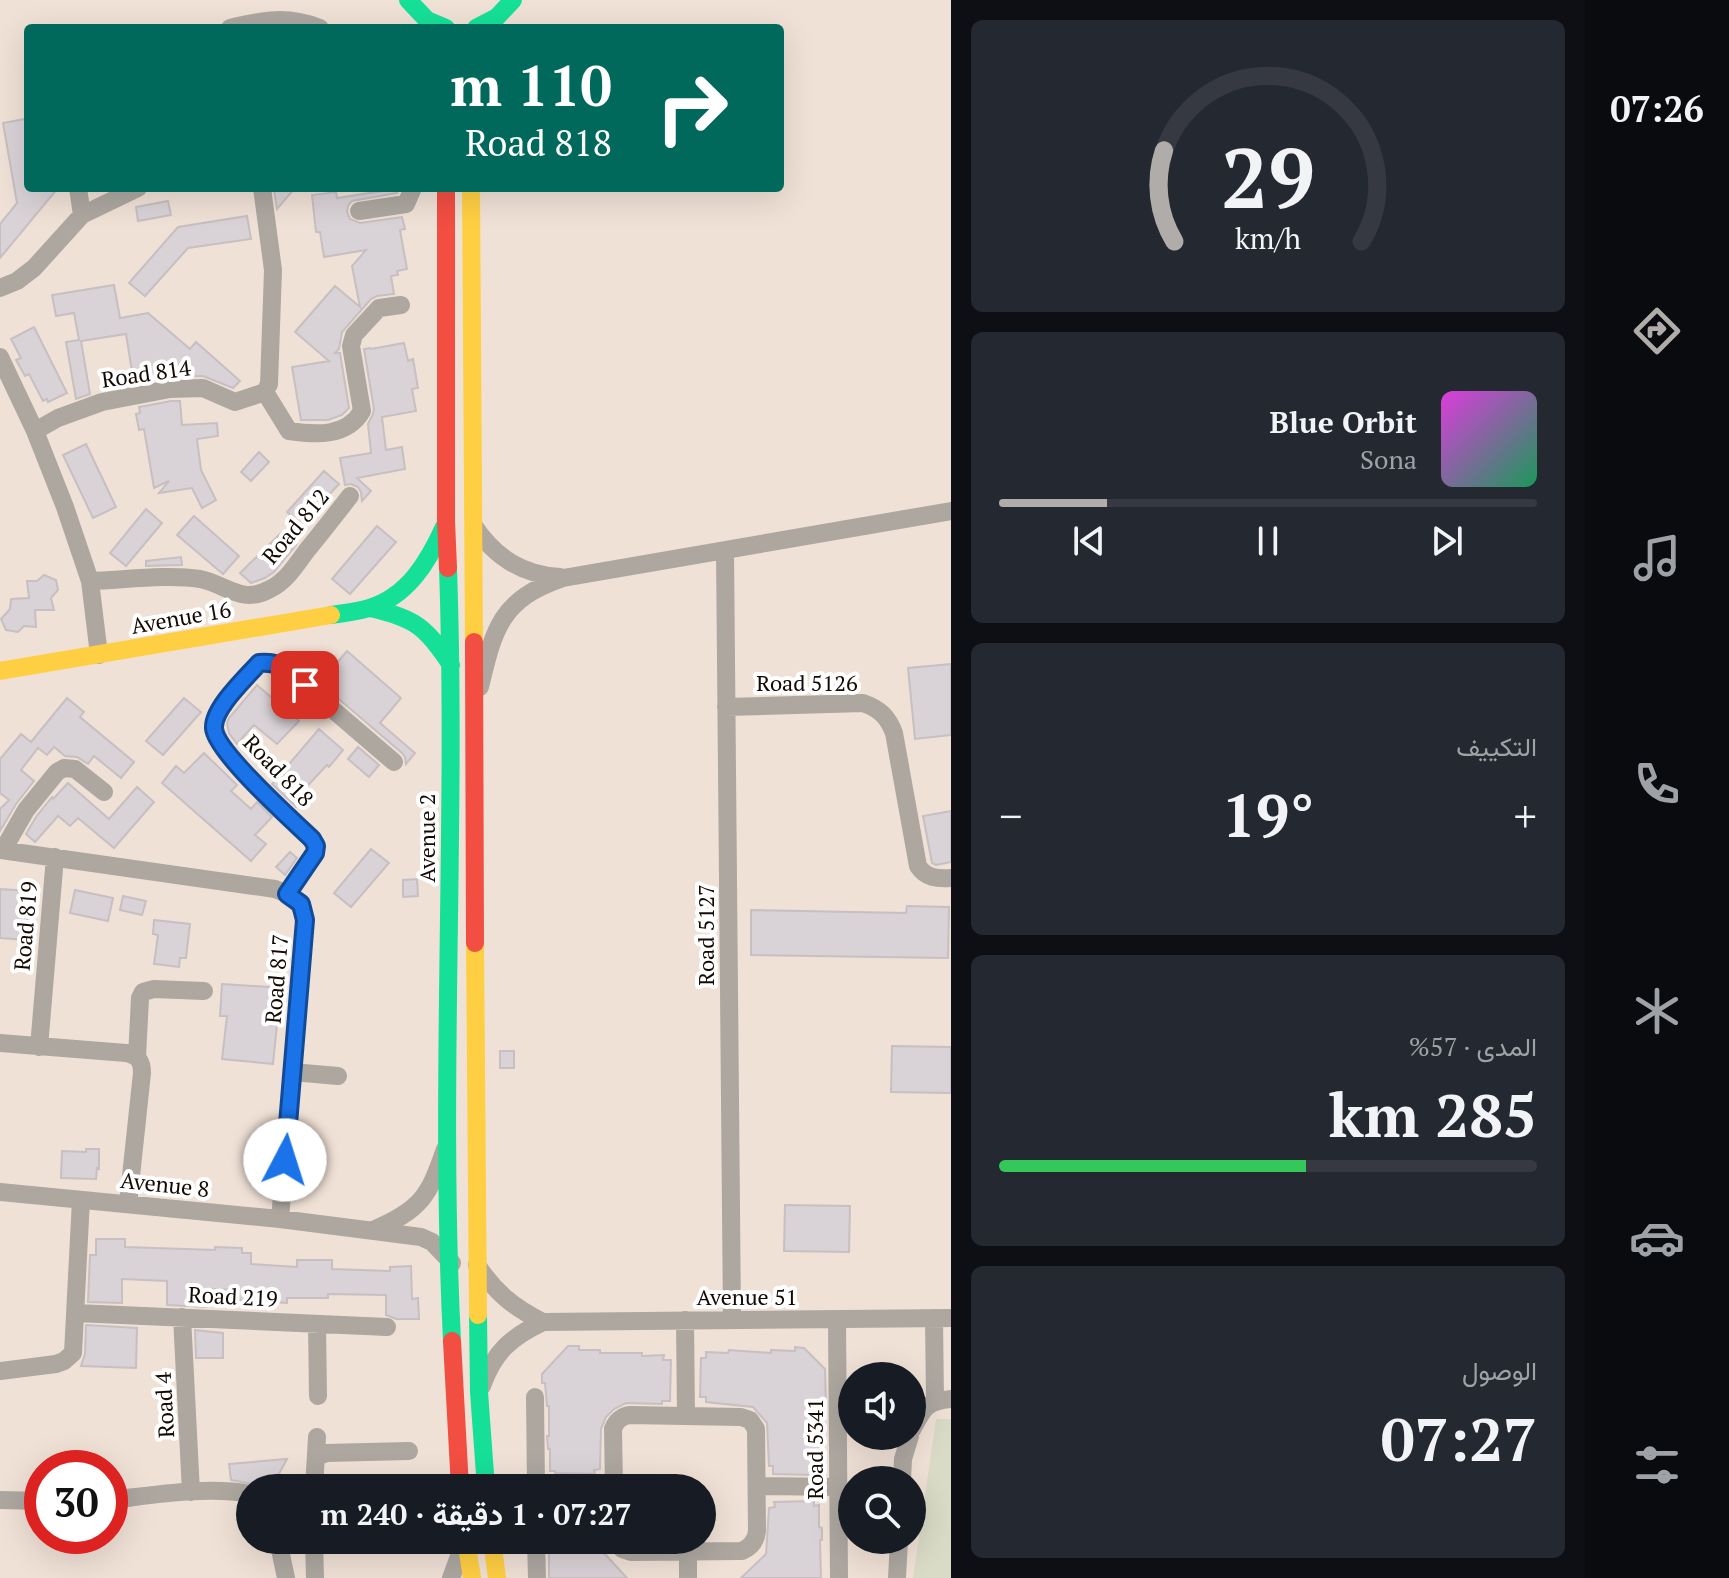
<!DOCTYPE html>
<html lang="ar">
<head>
<meta charset="utf-8">
<style>
	body { margin:0; font-family:"PT Serif",Vazirmatn,serif; background:#242831; color:#f1f3f6; direction:rtl; height:100vh; display:flex; flex-direction:column; font-size:30px; white-space:nowrap }
	* { box-sizing:border-box; margin:0 }
	p { font-size:26px; color:#9ea1a6 }
	.icon { flex:none; width:44px; height:44px; fill:none; stroke:currentColor; stroke-width:2; stroke-linecap:round; stroke-linejoin:round }
	.map { position:relative; flex:1; overflow:hidden; direction:ltr }
	.side { display:flex; flex-direction:column; gap:20px; padding:20px; background:#0d0f14; width:634px }
	.side>* { flex:none }
	.top-card { position:absolute; left:24px; top:24px; width:760px; height:168px; border-radius:8px; box-shadow:0 8px 32px #0002; direction:rtl; background:#00695c; color:#fff; overflow:hidden }
	.fabs { position:absolute; left:838px; top:1362px; display:grid; gap:16px }
	.fabs a { display:grid; place-items:center; width:88px; height:88px; border-radius:50%; background:#171b24; box-shadow:0 8px 32px #0002; font-size:40px }
	.speed { position:absolute; left:24px; top:1450px; display:flex; gap:16px; font-size:40px; font-weight:700; text-align:center }
	.speed>* { display:grid; place-content:center; width:104px; height:104px; border-radius:50%; background:#171b24; box-shadow:0 8px 32px #0002; line-height:1 }
	.speed .limit { border:12px solid #d22; background:#fff; color:#111 }
	.pin { position:absolute; display:grid; place-items:center; width:68px; height:68px; color:#fff; margin:-34px; border-radius:16px; box-shadow:0 4px 12px #0006 }
	.me { position:absolute; width:88px; margin:-44px; rotate:5deg; stroke-linejoin:round; filter:drop-shadow(0 0 6px #0008) }
	.turn { display:flex; align-items:center; gap:28px; height:168px; padding:0 40px; font-size:36px }
	.turn .icon { width:104px; height:104px; stroke-width:2.5 }
	.turn b { display:block; font-size:56px; line-height:68px }
	.big { font-size:60px; font-weight:700; line-height:1.1 }
	.side .tile { flex:1; display:flex; flex-direction:column; justify-content:center; gap:12px; min-width:0; padding:0 28px; border-radius:12px; background:#242831 }
	.side .dial { align-items:center; gap:0 }
	.dial svg { height:208px; overflow:visible; fill:none; stroke:#363941; stroke-width:7; stroke-linecap:round; text-anchor:middle }
	.dial text { fill:#f1f3f6; stroke:none }
	.song { display:flex; align-items:center; gap:24px }
	.cover { width:96px; height:96px; border-radius:12px; background:linear-gradient(135deg,hsl(300 70% 55%),hsl(150 70% 35%)) }
	.played { height:8px; border-radius:4px; background:linear-gradient(90deg,#b0acaa 20%,#363941 20%) }
	.keys { display:flex; justify-content:space-around; direction:ltr }
	.heat { display:flex; justify-content:space-between; align-items:center; font-size:44px; direction:ltr }
	.charge { height:12px; border-radius:6px; background:linear-gradient(90deg,#34c759 57%,#363941 0) }
	.trip { position:absolute; left:236px; top:1474px; width:480px; height:80px; border-radius:40px; background:#171b24; box-shadow:0 8px 32px #0002; font-weight:700; line-height:80px; text-align:center; direction:rtl }
	main { display:flex; flex:1; min-height:0 }
	.dock { display:flex; flex-direction:column; width:144px; justify-content:space-around; align-items:center; background:#090b0e; color:#9ea1a6 }
	.dock .icon { width:56px; height:56px }
	.dock .selected { color:#b0acaa }
	.dock b { font-size:36px; color:#f1f3f6 }
	.map>svg:first-child { display:block }
	.green { fill:#d9dbc7 }
	.building { fill:#d9d2d6; stroke:#c7bfc1; stroke-width:2 }
	.lines { fill:none; stroke-linecap:round; stroke-linejoin:round }
	.street { stroke:#ada7a0; stroke-width:18 }
	.fast { stroke:#16e098; stroke-width:18 }
	.slow { stroke:#ffcf43; stroke-width:18 }
	.jam { stroke:#f24e42; stroke-width:18 }
	.route-casing { stroke:#114b97; stroke-width:20 }
	.route { stroke:#1a73e8; stroke-width:14 }
	.labels { text-anchor:middle; dominant-baseline:central; stroke-width:8; stroke-linejoin:round; paint-order:stroke }
	.street-label { font-size:22px; fill:#140a03; stroke:#fff }
</style>
</head>
<body>
<main>
<nav class="dock">
<b>07:26</b>
<svg class="icon selected" aria-label="directions" viewBox="0 0 24 24"><path d="M12 3l9 9-9 9-9-9zM9 14v-3h6M13 9l2 2-2 2"/></svg>
<svg class="icon" aria-label="music" viewBox="0 0 24 24"><path d="M9 18V5l10-2v13"/><circle cx="6" cy="18" r="3"/><circle cx="16" cy="16" r="3"/></svg>
<svg class="icon" aria-label="phone" viewBox="0 0 24 24"><path d="M5 4h4l2 5-3 2q2 4 5 5l2-3 5 2v4C11 20 4 13 5 4z"/></svg>
<svg class="icon" aria-label="climate" viewBox="0 0 24 24"><path d="M12 3v18M4 7l16 10M4 17L20 7"/></svg>
<svg class="icon" aria-label="car" viewBox="0 0 24 24"><path d="M5 17H2v-5l4-1 3-4h7l3 4 3 1v5h-3M9 17h6M6 11h13"/><circle cx="7" cy="17" r="2"/><circle cx="17" cy="17" r="2"/></svg>
<svg class="icon" aria-label="filters" viewBox="0 0 24 24"><path d="M4 7h16M4 17h16"/><circle cx="9" cy="7" r="2"/><circle cx="15" cy="17" r="2"/></svg>
</nav>
<section class="side">
<div class="tile dial"><svg viewBox="0 0 100 80">
<path d="M14 69A42 42 0 1 1 86 69"/>
<path d="M14 69A42 42 0 0 1 10 34" stroke="#b0acaa"/>
<text x="50" y="56" font-size="32" font-weight="700">29</text>
<text x="50" y="72" font-size="11">km/h</text>
</svg></div>
<div class="tile">
<div class="song"><i class="cover"></i><div><b>Blue Orbit</b><p>Sona</p></div></div>
<div class="played"></div>
<div class="keys"><svg class="icon" aria-label="previous" viewBox="0 0 24 24"><path d="M18 5L8 12l10 7zM5 5v14"/></svg><svg class="icon" aria-label="pause" viewBox="0 0 24 24"><path d="M8 5v14M16 5v14"/></svg><svg class="icon" aria-label="next" viewBox="0 0 24 24"><path d="M6 5l10 7-10 7zM19 5v14"/></svg></div>
</div>
<div class="tile"><p>التكييف</p>
<div class="heat"><a>−</a><b class="big">19°</b><a>+</a></div>
</div>
<div class="tile"><p>المدى · 57%</p><b class="big">285 km</b><div class="charge"></div></div>
<div class="tile"><p>الوصول</p><b class="big">07:27</b></div>
</section>
<div class="map">
<svg width="951" height="1578" viewBox="0 0 951 1578">
	<rect width="100%" height="100%" fill="#f0e1d6"/>
	<path class="green" d="M936,1419H951V1578H913Z"/>
	<path class="building" d="M25,119L28,136V188H58L0,258V224L17,203L3,123Z
		M276,188H295L277,209L274,190Z
		M396,189L397,193L352,201L348,206L347,212L350,219L360,223L402,217L405,229L400,230L407,269L397,271L398,275L391,276L394,294L377,296L371,299L342,332L339,349L335,353H340L349,408L342,415L328,420H301L292,367L329,361L295,332L335,286L360,307L352,266L366,250L324,257L320,232H316L312,195L336,192L337,198Z
		M168,201L171,215L138,221L136,207Z
		M247,216L251,239L188,248L145,296L129,283L178,227Z
		M114,285L120,318L148,313L190,349L196,342L240,381L233,388L203,376L169,377L134,384L126,334L81,341L90,394L76,399L66,342L79,340L74,313L56,316L52,295Z
		M34,327L67,393L48,402L47,399L43,401L29,374L25,376L16,360L21,358L11,339Z
		M404,343L408,361L413,359L418,388L412,389L416,411L382,417L386,450L402,447L405,469L357,478L371,491L362,501L361,492L358,487L351,484L345,485L340,458L371,453L368,424L373,414L374,409L364,349L370,348L371,349Z
		M171,401H180L182,425L217,423L218,436L197,439L201,470L216,500L202,508L192,488L159,493L169,481L154,488L144,429L139,430L136,414L140,413L139,407Z
		M86,444L116,507L93,518L63,455Z
		M259,452L269,462L251,481L241,472Z
		M324,471L339,484L301,525L287,512Z
		M146,509L162,523L126,566L110,553Z
		M194,516L239,556L223,574L177,535Z
		M377,526L396,542L350,594L332,579Z
		M282,532L296,545L274,572L265,578L251,583L240,573Z
		M181,557L182,565L146,566V561Z
		M44,575L56,580L58,590L51,598L54,610H35L36,627L24,626L18,632L6,630L1,619L10,609L11,599L29,598L27,581H37Z
		M347,651L401,698L380,723L415,753L406,764L405,757L402,753L320,683Z
		M951,664V735L915,739L908,668Z
		M257,685L299,721L277,744L254,725L237,744L229,733L227,723L229,718Z
		M67,698L84,712L80,717L134,762L121,778L94,756L88,764L77,757L65,756L54,747L47,755L38,748L21,770L34,781L16,804L0,831V809L9,800L0,793V759L21,734L31,742Z
		M184,698L201,712L163,755L146,741Z
		M319,729L343,750L329,767L327,765L296,798L300,801L296,807L272,784Z
		M358,747L379,765L369,777L348,759Z
		M204,753L237,785L231,791L251,809L257,802L272,817L255,835L266,844L251,861L162,783L176,766L184,773Z
		M68,783L109,819L137,787L154,802L114,848L78,818L70,826L58,816L35,842L26,834L36,817L52,797L53,799Z
		M951,811V862L936,865L932,863L923,816Z
		M371,849L389,863L351,907L334,893Z
		M290,852L297,858L285,875L276,867Z
		M417,879L418,896L403,897V880Z
		M0,889L30,891L26,940L0,938Z
		M75,890L113,898L108,921L70,913Z
		M123,896L146,901L142,915L120,910Z
		M907,906L949,907L948,958L751,955V910L906,913Z
		M154,920L190,924L186,958H180L179,967L154,964L158,935L153,934Z
		M222,984L285,988L283,1016L278,1015L273,1064L222,1059L227,1016H220Z
		M892,1046L951,1047V1093L891,1092Z
		M500,1051H514V1068H500Z
		M86,1149H99V1169L97,1168L96,1179L61,1178L62,1151L86,1152Z
		M785,1205L850,1206L849,1252L784,1251Z
		M96,1239H125V1247L215,1250V1247L242,1248V1253H251V1264L297,1267V1260H332V1269L390,1271V1267L411,1266L412,1299L418,1298L419,1319H396L386,1315V1295L328,1294V1298H287V1303L236,1300V1290L207,1289V1307L167,1305V1281L122,1279V1303L88,1302L90,1255H96Z
		M86,1325L137,1328L136,1368L81,1366L85,1354Z
		M195,1330L223,1333V1358H196Z
		M568,1346H579V1350H600V1353H642V1356L664,1355L663,1360H671L670,1401H662V1404L626,1403L614,1409L606,1417L601,1429L600,1469L594,1470L595,1474L555,1473V1471H550V1449H548L547,1436H549V1406H547L545,1383H542V1374Z
		M795,1347L804,1348L825,1369L826,1406H823L821,1448H819L818,1469H814V1475L773,1474V1466H769L767,1423L753,1407L706,1402V1397H700L701,1358H706V1352L728,1353L729,1350L771,1353V1350L795,1351Z
		M287,1459L274,1483L257,1485L231,1480L229,1464Z
		M814,1501V1506L819,1505V1527L822,1528V1540H820L821,1578H741L766,1554L769,1508L775,1507L774,1502Z
		M549,1540H603L604,1553L627,1578H549Z"/>
	<g class="lines">
		<path class="street" d="M230,28C263,20 287,15 320,28
			M78,188L82,215
			M262,188L273,270L269,384L265,392
			M359,211L406,204L413,188
			M0,288L17,281L34,268L82,215L138,188
			M0,357L35,431L65,507L90,581L99,655
			M265,392L289,431C316,435 347,437 362,411L351,346L354,335L379,308L401,305
			M35,431L58,418L102,402L170,389L203,388L235,402L265,392
			M474,526C495,557 522,575 560,577
			M725,550L732,1320
			M90,581C124,580 167,574 200,579C226,584 241,605 270,589C287,581 297,563 308,549C322,532 336,514 350,496
			M480,687C494,628 501,599 563,578L951,511
			M726,707L863,703C880,709 888,717 894,733L918,866C926,878 937,879 951,878
			M0,850L275,889C294,896 300,901 305,920L280,1219
			M3,850L26,810L57,772L64,768L75,769L104,792
			M287,894L315,853L316,846L312,839C293,820 215,751 214,728C213,708 246,678 259,663L271,662L282,666L394,762
			M0,1043L126,1053C138,1055 142,1061 142,1073L128,1204
			M39,1047L55,857
			M137,1057L140,998L143,992L154,989L204,991
			M292,1072L338,1076
			M0,1192L280,1219L421,1237L432,1242L452,1263
			M373,1230C421,1210 429,1196 445,1149
			M477,1265C495,1292 514,1308 543,1322L951,1318
			M76,1313L387,1327
			M182,1317L191,1492
			M934,1318L935,1400
			M685,1320L686,1416
			M837,1320L839,1578
			M317,1324L318,1396
			M0,1371L56,1364L64,1361L73,1353L81,1200
			M482,1386C494,1352 511,1337 543,1322
			M535,1397L536,1488
			M912,1430C923,1409 926,1401 951,1399
			M317,1457L326,1453L409,1451
			M902,1480L903,1459L910,1436
			M536,1485L614,1487
			M757,1486L838,1487
			M314,1488L317,1437
			M614,1488L613,1429C616,1421 620,1417 629,1415L741,1417L750,1420L756,1429L757,1531C756,1541 751,1547 742,1551L631,1552L622,1549L615,1540
			M0,1500L42,1501
			M110,1500C154,1495 207,1486 250,1494
			M278,1540L286,1578
			M314,1540L315,1578
			M536,1540L537,1578
			M688,1552V1578
			M451,1578L465,1540
			M897,1578L899,1540"/>
		<path class="fast" d="M408,0L427,20L446,28
			M476,28L497,17L513,0
			M448,568C457,826 439,1084 452,1341
			M370,608C415,618 426,627 451,665
			M331,615C343,613 357,612 369,608C408,596 428,562 444,527
			M478,1315L479,1392L486,1488"/>
		<path class="slow" d="M471,188L474,642
			M0,671L331,615
			M475,943L478,1315
			M466,1540L472,1578
			M492,1540L497,1578"/>
		<path class="jam" d="M446,188V521L448,568
			M474,642L475,943
			M452,1341L460,1488"/>
	</g>
	<g class="lines">
		<g class="route-casing">
			<path id="route" d="M285,1160L305,920L301,904L287,894L315,853L316,846L312,839C293,821 215,751 214,728C213,708 246,678 259,663C281,661 289,671 305,685"/>
		</g>
		<use href="#route" class="route"/>
	</g>
	<g class="labels">
		<g class="street-label">
			<text transform="translate(146 373) rotate(-8)">Road 814</text>
			<text transform="translate(295 526) rotate(-50)">Road 812</text>
			<text transform="translate(181 617) rotate(-10)">Avenue 16</text>
			<text x="807" y="682">Road 5126</text>
			<text transform="translate(279 770) rotate(46)">Road 818</text>
			<text transform="translate(426 838) rotate(-90)">Avenue 2</text>
			<text transform="translate(25 926) rotate(-85)">Road 819</text>
			<text transform="translate(705 935) rotate(-90)">Road 5127</text>
			<text transform="translate(276 979) rotate(-85)">Road 817</text>
			<text transform="translate(165 1184) rotate(6)">Avenue 8</text>
			<text transform="translate(233 1296) rotate(3)">Road 219</text>
			<text x="747" y="1296">Avenue 51</text>
			<text transform="translate(164 1405) rotate(-93)">Road 4</text>
			<text transform="translate(814 1449) rotate(-90)">Road 5341</text>
		</g>
	</g>
</svg>
<div class="fabs">
<a><svg class="icon" aria-label="sound" viewBox="0 0 24 24"><path d="M4 9h4l5-4v14l-5-4H4zM17 9q2 3 0 6"/></svg></a>
<a><svg class="icon" aria-label="search" viewBox="0 0 24 24"><circle cx="10" cy="10" r="6"/><path d="M15 15l6 6"/></svg></a>
</div>
<div class="speed"><div class="limit">30</div></div>
<div class="pin" style="left:305px;top:685px;background:#d93025"><svg class="icon" aria-label="arrive" viewBox="0 0 24 24"><path d="M6 21V4h12l-3 4 3 4H6"/></svg></div>
<svg class="me" style="left:285px;top:1160px" viewBox="-20 -20 40 40"><circle r="19" fill="#fff"/><path d="M0-13L10 11 0 6-10 11z" fill="#1a73e8"/></svg>
<div class="trip">07:27 · 1 دقيقة · 240 m</div>
<div class="top-card">
<div class="turn"><svg class="icon" aria-label="right" viewBox="0 0 24 24"><path d="M7 20v-9h11M14 6l5 5-5 5"/></svg><div><b>110 m</b>Road 818</div></div>
</div>
</div>
</main>
</body>
</html>
